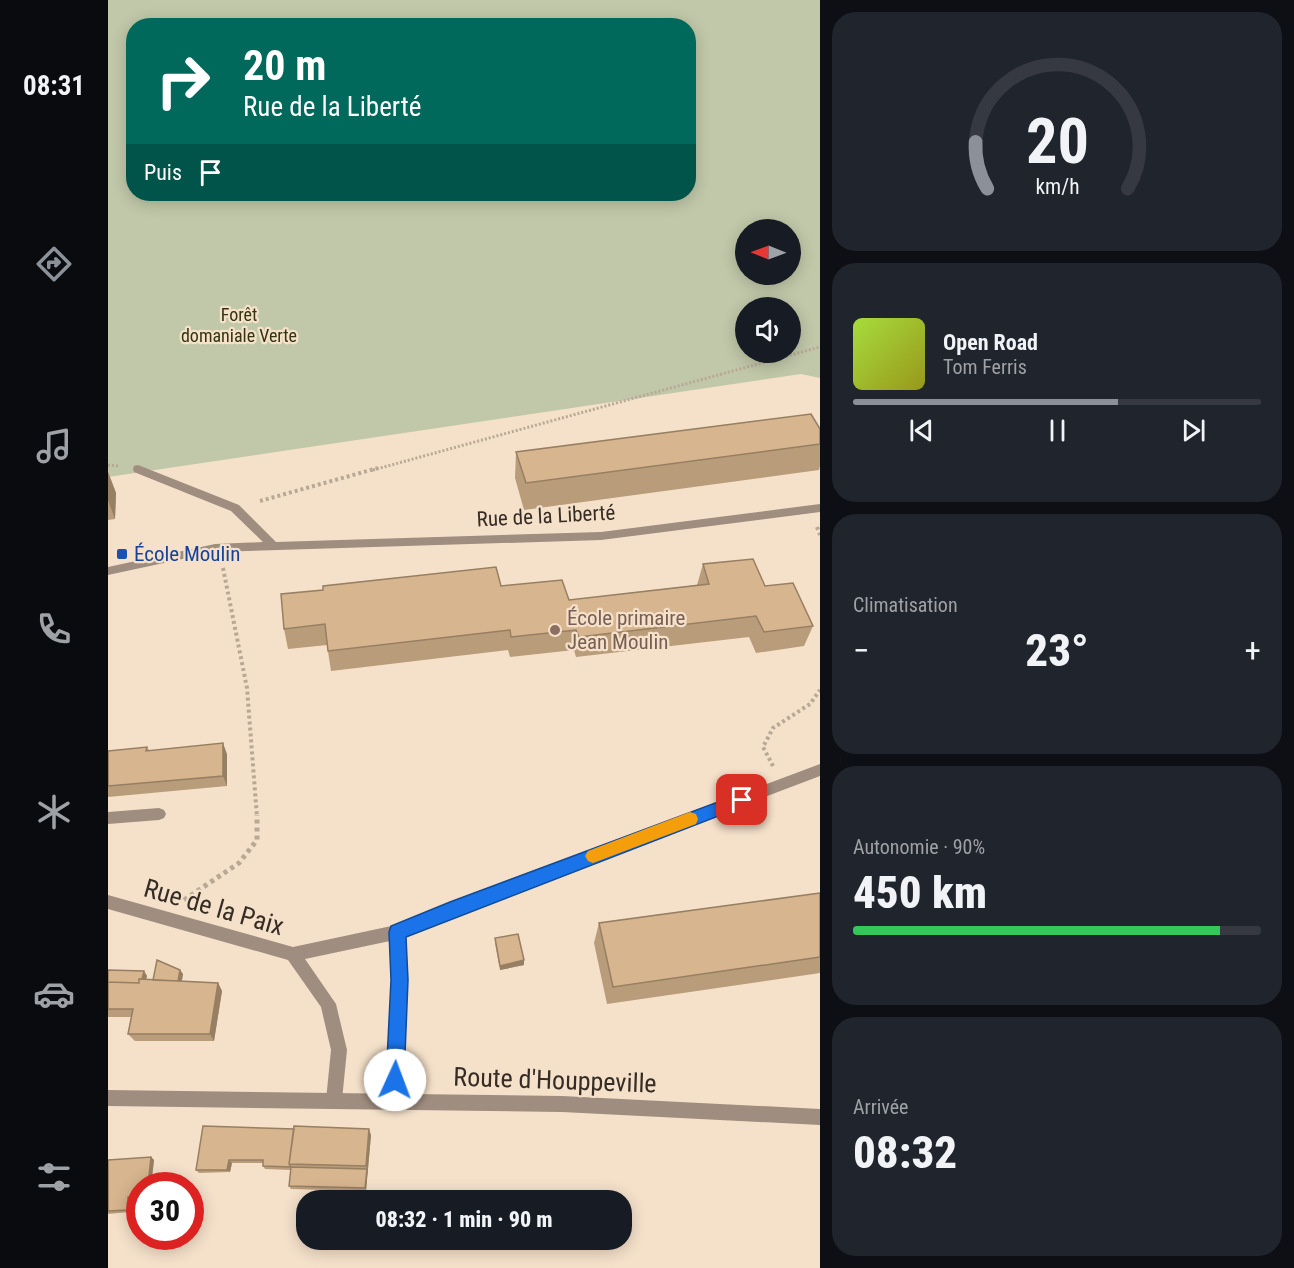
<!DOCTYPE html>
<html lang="fr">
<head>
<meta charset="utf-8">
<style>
	body { margin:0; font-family:"Roboto Condensed",sans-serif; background:#20242c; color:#f1f3f6; height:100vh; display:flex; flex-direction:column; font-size:22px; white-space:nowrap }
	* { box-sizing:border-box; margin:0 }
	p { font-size:20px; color:#9ea1a6 }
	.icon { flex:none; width:33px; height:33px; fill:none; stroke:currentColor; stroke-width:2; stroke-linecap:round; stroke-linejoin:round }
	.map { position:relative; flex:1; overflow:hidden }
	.sheet { display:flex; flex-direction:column; gap:12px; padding:12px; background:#0d0f14; width:474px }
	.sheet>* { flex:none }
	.hud { position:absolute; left:18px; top:18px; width:570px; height:183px; border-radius:24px; box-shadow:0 3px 15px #0003; background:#00695c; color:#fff; overflow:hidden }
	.needle { width:39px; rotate:271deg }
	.tools { position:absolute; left:627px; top:219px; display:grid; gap:12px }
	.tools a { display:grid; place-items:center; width:66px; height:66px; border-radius:50%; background:#171b24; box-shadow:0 3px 15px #0003; font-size:30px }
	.speed { position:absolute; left:18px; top:1172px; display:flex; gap:12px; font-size:30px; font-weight:700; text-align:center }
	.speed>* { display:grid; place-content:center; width:78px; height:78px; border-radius:50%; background:#171b24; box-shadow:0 3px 15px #0003; line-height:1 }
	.speed .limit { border:9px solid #d22; background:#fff; color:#111 }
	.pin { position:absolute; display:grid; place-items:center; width:51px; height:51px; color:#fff; margin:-26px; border-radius:12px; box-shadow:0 3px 9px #0006 }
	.me { position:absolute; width:66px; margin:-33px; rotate:2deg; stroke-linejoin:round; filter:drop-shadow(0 0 4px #0008) }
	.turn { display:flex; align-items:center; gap:21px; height:126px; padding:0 18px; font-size:27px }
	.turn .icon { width:78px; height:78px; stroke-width:2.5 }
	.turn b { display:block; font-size:42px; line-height:51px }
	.then { display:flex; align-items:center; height:57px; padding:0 18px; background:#0003; gap:12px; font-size:22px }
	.big { font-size:45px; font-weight:800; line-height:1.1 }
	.sheet .tile { flex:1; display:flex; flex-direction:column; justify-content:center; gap:9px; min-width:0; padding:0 21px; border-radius:24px; background:#20242c }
	.sheet .dial { align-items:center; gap:0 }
	.dial svg { height:156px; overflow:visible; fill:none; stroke:#363941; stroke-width:7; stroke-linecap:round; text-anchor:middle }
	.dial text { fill:#f1f3f6; stroke:none }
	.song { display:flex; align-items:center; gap:18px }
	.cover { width:72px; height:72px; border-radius:9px; background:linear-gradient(135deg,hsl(80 70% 55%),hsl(60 70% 35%)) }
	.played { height:6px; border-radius:3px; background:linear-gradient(90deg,#8c9099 65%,#363941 65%) }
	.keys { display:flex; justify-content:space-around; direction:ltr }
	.heat { display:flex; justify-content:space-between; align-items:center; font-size:33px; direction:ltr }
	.charge { height:9px; border-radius:4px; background:linear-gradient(90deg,#34c759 90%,#363941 0) }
	.trip { position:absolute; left:188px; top:1190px; width:336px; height:60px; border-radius:24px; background:#171b24; box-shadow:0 3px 15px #0003; font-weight:800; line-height:60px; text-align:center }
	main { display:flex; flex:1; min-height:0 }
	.tab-bar { display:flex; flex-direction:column; width:108px; justify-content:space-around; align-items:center; background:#090b0e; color:#9ea1a6 }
	.tab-bar .icon { width:42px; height:42px }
	.tab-bar .on { color:#8c9099 }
	.tab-bar b { font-size:27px; color:#f1f3f6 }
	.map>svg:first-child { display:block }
	.green { fill:#c1c8a9; fill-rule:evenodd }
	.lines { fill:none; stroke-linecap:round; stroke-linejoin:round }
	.path-far2 { stroke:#b8a896; stroke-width:3; stroke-dasharray:2 2; stroke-linecap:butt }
	.path-far1 { stroke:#b8a896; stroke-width:4; stroke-dasharray:3 3; stroke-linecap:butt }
	.path { stroke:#b8a896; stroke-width:5; stroke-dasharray:4 4; stroke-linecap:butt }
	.service { fill:#9f8d7f; fill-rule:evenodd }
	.minor { fill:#9f8d7f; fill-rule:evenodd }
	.tertiary { fill:#9f8d7f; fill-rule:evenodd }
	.wall { fill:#b99c7a }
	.shaded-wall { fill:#967f63 }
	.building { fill:#d7b58e; stroke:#967f63; stroke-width:1.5 }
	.route { fill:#1a73e8; stroke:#114b97; stroke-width:1.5 }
	.slow { fill:#f59e0b }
	.transit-dot { fill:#1a4fb4; stroke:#f5e1ca; stroke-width:2 }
	.education-dot { fill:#8d6e63; stroke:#f5e1ca; stroke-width:2 }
	.labels { text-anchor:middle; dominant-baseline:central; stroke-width:4.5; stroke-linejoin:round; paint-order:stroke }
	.far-park-label { font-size:18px; fill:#303510; stroke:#f5e1ca }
	.street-label { font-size:21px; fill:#352d25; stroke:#f5e1ca }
	.transit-label { font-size:21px; fill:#164399; stroke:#f5e1ca; text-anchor:start }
	.education-label { font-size:21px; fill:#785e54; stroke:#f5e1ca; text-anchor:start }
	.near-street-label { font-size:26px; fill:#352d25; stroke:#f5e1ca }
</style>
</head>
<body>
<main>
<nav class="tab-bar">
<b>08:31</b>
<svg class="icon on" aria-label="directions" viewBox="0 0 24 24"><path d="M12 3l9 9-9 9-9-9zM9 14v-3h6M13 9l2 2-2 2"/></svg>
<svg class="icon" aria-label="music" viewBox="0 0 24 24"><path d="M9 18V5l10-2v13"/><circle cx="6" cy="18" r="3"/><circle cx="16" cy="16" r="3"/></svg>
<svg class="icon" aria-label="phone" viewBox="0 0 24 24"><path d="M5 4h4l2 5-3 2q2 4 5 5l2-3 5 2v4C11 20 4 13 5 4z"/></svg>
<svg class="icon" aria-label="climate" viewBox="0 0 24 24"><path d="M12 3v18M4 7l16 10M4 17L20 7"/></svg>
<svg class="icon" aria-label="car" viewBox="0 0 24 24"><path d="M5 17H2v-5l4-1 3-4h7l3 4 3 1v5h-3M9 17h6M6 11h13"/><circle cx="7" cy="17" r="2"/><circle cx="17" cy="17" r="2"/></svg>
<svg class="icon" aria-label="filters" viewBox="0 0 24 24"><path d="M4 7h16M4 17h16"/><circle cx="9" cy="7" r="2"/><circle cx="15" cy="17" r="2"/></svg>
</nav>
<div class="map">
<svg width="712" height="1268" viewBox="0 0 712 1268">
	<rect width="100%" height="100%" fill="#f5e1ca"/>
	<path class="green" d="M0,0H712V378L693,374L0,477ZM26,26H580V194H26ZM638,230H682V274H638ZM638,308H682V352H638Z"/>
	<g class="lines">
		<path class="path-far2" d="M0,465L11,466
			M265,470L712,347"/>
		<path class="path-far1" d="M152,501L270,468
			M709,527L712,535
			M115,568L139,688L149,817
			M665,766L655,747L665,728L702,704L712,690"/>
		<path class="path" d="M76,900L131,863L149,840V815"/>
		<path class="service" d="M51,808L56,810L58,814L56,818L51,820L0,824V812Z"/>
		<path class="minor" d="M30,465L131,505L168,542L493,532L712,504V512L493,540L107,552L0,575V567L107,544L155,542L123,511L26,472L25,469L26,466Z
			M712,764V776L346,915L297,936L299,980L295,1101L293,1107L287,1109L281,1107L279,1101L283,980L282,941L197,959L228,1004L239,1050L234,1100L232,1106L226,1108L220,1106L218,1100L223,1050L213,1007L180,960L0,909V895L185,947L288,925L342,902Z"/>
		<path class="tertiary" d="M0,1090L454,1096L712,1109V1125L454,1112L0,1106Z"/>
	</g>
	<path class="wall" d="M712,429V466L711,470L416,510L407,478L408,452Z
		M0,472L8,493L7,519L0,520Z
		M595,564L657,586L705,626L696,646L648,653L641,637L468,657L466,650L402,657L400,650L223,671L219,645L180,649L176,629L393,586L461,600L589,585Z
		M39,747L41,750L119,754V786L0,797V751Z
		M712,893V973L499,1004L486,943L491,923Z
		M387,938L416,965L392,970L387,943Z
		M0,970L36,971L39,976L38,979L45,980L72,970L75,974L74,981L110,983L114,991L106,1041H27L20,1034L23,1017H0Z
		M95,1126L263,1135L258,1191L183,1189L181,1186L183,1170L157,1169L155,1166V1163H124L122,1172L91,1173L88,1170Z
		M43,1157L46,1160L43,1185H32V1200H24L22,1212L0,1214V1160Z"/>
	<path class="shaded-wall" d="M0,472L8,493L7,519L0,500Z
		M115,743L119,754V786L115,776Z
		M416,960V965L392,970V966Z
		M72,970L75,974L72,989L69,985Z
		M36,971L39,976L35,991L32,987Z
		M110,983L114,991L106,1041L102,1034Z
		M261,1129L263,1135L258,1191L257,1188L259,1169L258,1166Z
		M43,1157L46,1160L43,1185H40Z
		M121,1160L124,1163L122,1172L119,1170Z
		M20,1197L24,1200L22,1212L19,1210Z"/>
	<path class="building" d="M703,414L712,429V444L418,483L408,452Z
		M645,559L657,586L685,583L705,626L656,632L648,616L471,637L468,630L403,637L402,630L220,651L217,624L176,629L173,594L215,590V586L388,567L393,586L454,580L461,600L601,584L595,564Z
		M115,743V776L0,786V751L39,747L38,751Z
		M712,893V957L505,987L491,923Z
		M410,934L416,960L392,966L387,938Z
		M49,960L72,970L70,981L45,980Z
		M0,970L36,971L34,979H31V983L0,982Z
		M31,979L110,983L102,1034H20L25,1009H0V982L31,983Z
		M95,1126L186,1129L181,1164L183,1167L259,1169L257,1188L181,1186L183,1167L155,1166V1160H121L119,1170H88Z
		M186,1126L261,1129L258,1166L181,1164Z
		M43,1157L40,1185H32V1197H20L19,1210L0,1211V1160Z"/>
	<path class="route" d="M634,793L639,795L642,800L639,805L298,937L300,980L296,1080L294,1087L287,1090L281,1087L278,1080L283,980L281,932L283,926L342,902Z"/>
	<path class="slow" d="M582,812L588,814L590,819L588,824L485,863L480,861L477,856L480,851Z"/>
	<rect class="transit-dot" x="8" y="548" width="12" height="12" rx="3"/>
	<circle class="education-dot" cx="447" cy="630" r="6"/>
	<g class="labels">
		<g class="far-park-label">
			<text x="131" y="314">Forêt<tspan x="131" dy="21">domaniale Verte</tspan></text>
		</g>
		<g class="street-label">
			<text transform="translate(438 516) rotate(-3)">Rue de la Liberté</text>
		</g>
		<g class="transit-label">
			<text x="26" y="554">École Moulin</text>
		</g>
		<g class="education-label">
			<text x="459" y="618">École primaire<tspan x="459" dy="24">Jean Moulin</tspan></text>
		</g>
		<g class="near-street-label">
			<text transform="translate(106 907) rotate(16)">Rue de la Paix</text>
			<text transform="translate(447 1080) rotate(2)">Route d'Houppeville</text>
		</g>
	</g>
</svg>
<div class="tools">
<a><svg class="needle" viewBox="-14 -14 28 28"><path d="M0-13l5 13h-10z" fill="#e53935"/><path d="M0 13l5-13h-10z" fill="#9ea1a6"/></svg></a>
<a><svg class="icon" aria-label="sound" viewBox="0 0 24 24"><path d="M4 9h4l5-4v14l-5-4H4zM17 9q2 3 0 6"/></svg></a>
</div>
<div class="speed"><div class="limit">30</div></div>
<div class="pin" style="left:634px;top:800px;background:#d93025"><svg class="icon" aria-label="arrive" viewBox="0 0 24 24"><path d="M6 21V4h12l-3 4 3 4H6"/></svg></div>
<svg class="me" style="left:287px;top:1080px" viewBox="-20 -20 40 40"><circle r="19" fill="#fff"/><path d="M0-13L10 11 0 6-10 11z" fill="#1a73e8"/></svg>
<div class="trip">08:32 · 1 min · 90 m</div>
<div class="hud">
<div class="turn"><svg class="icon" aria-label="right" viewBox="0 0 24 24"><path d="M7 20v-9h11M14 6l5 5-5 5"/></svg><div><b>20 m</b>Rue de la Liberté</div></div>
<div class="then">Puis<svg class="icon" aria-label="arrive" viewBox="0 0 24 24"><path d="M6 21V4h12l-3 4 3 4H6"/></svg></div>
</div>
</div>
<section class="sheet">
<div class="tile dial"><svg viewBox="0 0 100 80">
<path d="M14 69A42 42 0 1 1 86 69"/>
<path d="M14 69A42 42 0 0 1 8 45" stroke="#8c9099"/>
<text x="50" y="56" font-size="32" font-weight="700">20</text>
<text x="50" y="72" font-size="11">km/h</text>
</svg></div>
<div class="tile">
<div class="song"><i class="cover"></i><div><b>Open Road</b><p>Tom Ferris</p></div></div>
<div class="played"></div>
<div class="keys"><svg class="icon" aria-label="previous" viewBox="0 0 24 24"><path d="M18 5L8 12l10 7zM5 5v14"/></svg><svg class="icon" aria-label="pause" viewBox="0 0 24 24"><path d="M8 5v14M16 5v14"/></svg><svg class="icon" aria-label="next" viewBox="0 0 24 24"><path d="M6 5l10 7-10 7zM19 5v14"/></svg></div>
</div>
<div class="tile"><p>Climatisation</p>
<div class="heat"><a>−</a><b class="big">23°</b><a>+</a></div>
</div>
<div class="tile"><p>Autonomie · 90%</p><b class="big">450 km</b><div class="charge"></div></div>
<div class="tile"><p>Arrivée</p><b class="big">08:32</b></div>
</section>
</main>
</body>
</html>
